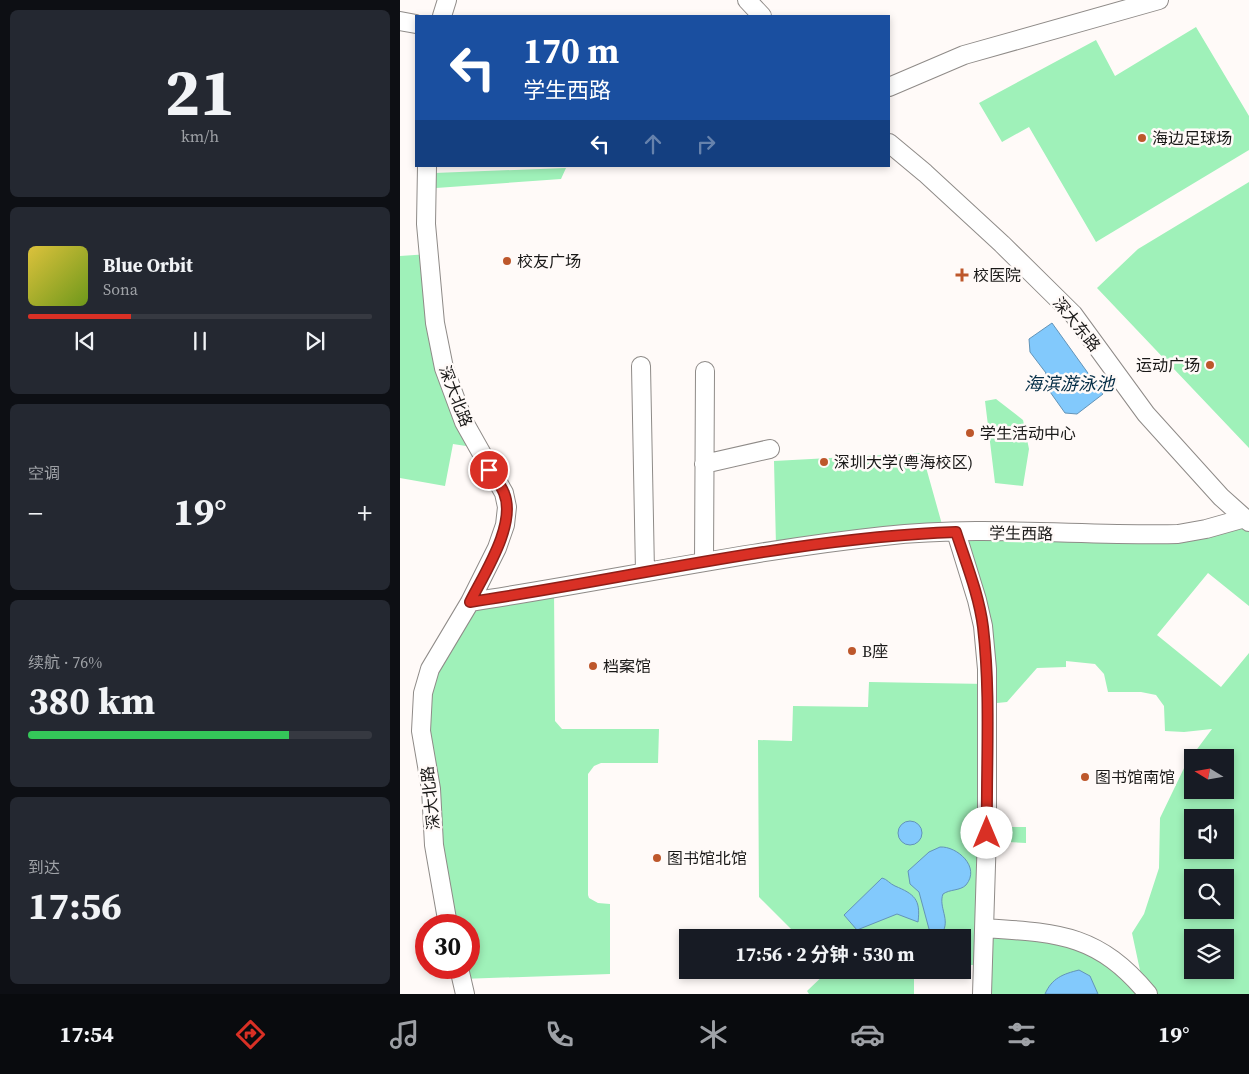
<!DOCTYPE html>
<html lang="zh">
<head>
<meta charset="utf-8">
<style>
	body { margin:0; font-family:"Source Serif 4","Noto Sans SC",serif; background:#242831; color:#f1f3f6; height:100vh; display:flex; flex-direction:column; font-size:19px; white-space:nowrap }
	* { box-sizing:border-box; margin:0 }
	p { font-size:16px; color:#9ea1a6 }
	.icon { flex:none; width:28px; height:28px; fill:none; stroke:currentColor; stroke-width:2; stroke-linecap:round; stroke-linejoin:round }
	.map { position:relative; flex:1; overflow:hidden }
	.sheet { display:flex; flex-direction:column; gap:10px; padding:10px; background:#0d0f14; width:400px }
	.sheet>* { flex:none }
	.hud { position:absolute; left:15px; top:15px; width:475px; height:152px; border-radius:0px; box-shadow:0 2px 8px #0003; background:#1a4fa0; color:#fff; overflow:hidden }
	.needle { width:32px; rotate:281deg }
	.tools { position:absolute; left:784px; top:749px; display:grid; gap:10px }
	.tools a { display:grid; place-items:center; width:50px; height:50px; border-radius:0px; background:#171b24; box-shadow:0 2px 8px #0003; font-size:25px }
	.speed { position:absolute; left:15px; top:914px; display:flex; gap:10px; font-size:25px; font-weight:700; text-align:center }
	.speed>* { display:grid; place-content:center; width:65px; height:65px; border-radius:50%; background:#171b24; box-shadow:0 2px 8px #0003; line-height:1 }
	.speed .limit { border:8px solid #d22; background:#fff; color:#111 }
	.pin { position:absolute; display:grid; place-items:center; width:42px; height:42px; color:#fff; margin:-21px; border:2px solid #fff; border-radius:50%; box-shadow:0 1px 5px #0007 }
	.me { position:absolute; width:55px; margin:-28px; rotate:0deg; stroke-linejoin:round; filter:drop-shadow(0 0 4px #0008) }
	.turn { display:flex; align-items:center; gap:18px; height:105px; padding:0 25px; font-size:22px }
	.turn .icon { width:65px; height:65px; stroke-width:2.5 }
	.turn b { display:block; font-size:35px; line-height:42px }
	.lanes { display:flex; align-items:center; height:48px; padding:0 25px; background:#0003; justify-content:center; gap:25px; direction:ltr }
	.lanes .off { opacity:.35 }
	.big { font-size:38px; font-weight:700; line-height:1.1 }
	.sheet .card { flex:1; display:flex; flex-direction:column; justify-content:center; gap:8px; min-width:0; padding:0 18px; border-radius:8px; background:#242831 }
	.sheet .dial { align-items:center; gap:0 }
	.dial b { font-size:65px; line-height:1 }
	.song { display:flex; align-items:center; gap:15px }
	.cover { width:60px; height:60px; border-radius:8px; background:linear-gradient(135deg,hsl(50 70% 55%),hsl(80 70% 35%)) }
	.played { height:5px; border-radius:2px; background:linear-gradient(90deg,#d93025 30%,#363941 30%) }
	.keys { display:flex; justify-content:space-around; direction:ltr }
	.heat { display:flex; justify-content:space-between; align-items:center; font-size:28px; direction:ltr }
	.charge { height:8px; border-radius:4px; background:linear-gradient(90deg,#34c759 76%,#363941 0) }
	.trip { position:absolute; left:279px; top:929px; width:292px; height:50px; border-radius:0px; background:#171b24; box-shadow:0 2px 8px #0003; font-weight:700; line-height:50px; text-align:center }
	.dock { display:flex; height:80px; justify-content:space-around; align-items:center; background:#090b0e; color:#9ea1a6 }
	.dock .icon { width:35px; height:35px }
	.dock .active { color:#d93025 }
	.dock b { font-size:22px; color:#f1f3f6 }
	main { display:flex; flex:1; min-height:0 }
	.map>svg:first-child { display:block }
	.green { fill:#9ff1b9; fill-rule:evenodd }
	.water { fill:#82c9fc; stroke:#6394b8 }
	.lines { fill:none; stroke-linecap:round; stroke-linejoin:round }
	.minor-casing { stroke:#8f8b88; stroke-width:20 }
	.minor { stroke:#fff; stroke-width:18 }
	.route-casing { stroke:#8d1f18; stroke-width:12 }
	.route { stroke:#d93025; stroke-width:9 }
	.poi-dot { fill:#bd572b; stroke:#fffaf8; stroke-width:2 }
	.labels { text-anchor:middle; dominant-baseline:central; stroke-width:5; stroke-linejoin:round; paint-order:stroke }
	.poi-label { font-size:16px; fill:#1a1918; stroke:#fffaf8; text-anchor:start }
	.street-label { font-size:16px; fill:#1a1918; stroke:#fffaf8 }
	.water-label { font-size:18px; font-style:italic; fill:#042d46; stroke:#fffaf8 }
</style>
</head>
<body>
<main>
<section class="sheet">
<div class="card dial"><b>21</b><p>km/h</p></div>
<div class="card">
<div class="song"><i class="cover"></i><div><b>Blue Orbit</b><p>Sona</p></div></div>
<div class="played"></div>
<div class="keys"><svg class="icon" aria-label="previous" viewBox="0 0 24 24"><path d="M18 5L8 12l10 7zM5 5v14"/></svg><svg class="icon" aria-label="pause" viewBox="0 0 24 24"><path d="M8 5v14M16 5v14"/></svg><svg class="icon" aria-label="next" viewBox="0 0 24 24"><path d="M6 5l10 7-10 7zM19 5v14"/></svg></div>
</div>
<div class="card"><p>空调</p>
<div class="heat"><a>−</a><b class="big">19°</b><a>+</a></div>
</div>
<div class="card"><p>续航 · 76%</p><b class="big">380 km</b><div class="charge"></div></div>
<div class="card"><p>到达</p><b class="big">17:56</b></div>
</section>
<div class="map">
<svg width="849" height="994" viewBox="0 0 849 994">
	<rect width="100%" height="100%" fill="#fffaf8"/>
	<path class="green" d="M796,27L849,116V150L696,242L629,127L602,142L579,103L696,40L715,76Z
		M166,168L161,179L36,188L34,173Z
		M849,182V448L697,288L738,249Z
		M29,254L35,323L79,448L53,444L45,486L0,478V256Z
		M596,399L623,420L629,449L623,486L595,483L585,401Z
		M522,453L543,528L376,546L374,461Z
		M849,522V606L808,573L757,635L821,687L849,653V994H582L583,965H563L562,938L399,937L359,897L358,740L392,741L393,706L468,707L469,682L587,684L556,532L626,533ZM666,661L695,664L704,674L708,692H741L756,695L764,706L765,731L784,732L812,729L786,764L760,818L759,868L744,914L732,933L744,989L675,938L586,928L587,704L607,702L637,668L666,667ZM792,758H825V790H792ZM792,818H825V850H792ZM792,878H825V910H792ZM792,938H825V970H792Z
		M154,589L155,721L162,729H259L258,763H201L194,766L188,774V895L189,898L198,903L210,904V974L61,979L58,968H69V925H47L23,693L70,602Z
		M608,827H626V843L608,842Z
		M429,970H514V994H409L407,991Z"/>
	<path class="water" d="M652,323L703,394L677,414L665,413L643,382L646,373L630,352L629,339Z
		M498 833a12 12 0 1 1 24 0a12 12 0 1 1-24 0Z
		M540,847C557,846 581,867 566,885C560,891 550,889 543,894C538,907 551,920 542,933H534L529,929L519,892L510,884L508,871L529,852Z
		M482,878C487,879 490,884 495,886C514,894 521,899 518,922L497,914L457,930L444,915Z
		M679,970L690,976L698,994H645C652,978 663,974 679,970Z"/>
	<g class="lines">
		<g class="minor-casing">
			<path id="minor" d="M347,0L362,16
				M42,16L47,0
				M0,21L16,24
				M489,87L564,55L759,0
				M489,143L525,173L602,244L673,314L746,414L821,497L849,522
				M27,166L26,224L35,323L44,368L64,422L104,493L107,507L105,525L97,548L70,602L30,669L23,693L21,731L31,789L34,845L48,925
				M241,366L245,572
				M304,464L370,449
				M556,532L577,600L583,626L587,669V833L582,994
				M304,562L305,371
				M70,602C208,581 345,551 484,536C581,525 680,536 778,534L806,529L845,518
				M585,928C659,933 698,934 748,994
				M59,968L65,994"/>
		</g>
		<use href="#minor" class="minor"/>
	</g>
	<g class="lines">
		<g class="route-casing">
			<path id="route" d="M89,470C94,477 101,485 104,493C117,524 84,574 70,602C232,578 393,538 556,532C566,563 579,595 583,627C591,695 586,765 587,833"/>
		</g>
		<use href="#route" class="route"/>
	</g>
	<g class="poi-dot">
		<circle cx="742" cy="138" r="5"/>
		<circle cx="107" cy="261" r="5"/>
		<path d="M559.5 267.5h5v5h5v5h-5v5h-5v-5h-5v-5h5z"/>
		<circle cx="810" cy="365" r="5"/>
		<circle cx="570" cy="433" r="5"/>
		<circle cx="424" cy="462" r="5"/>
		<circle cx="452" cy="651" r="5"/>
		<circle cx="193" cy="666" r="5"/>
		<circle cx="685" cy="777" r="5"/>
		<circle cx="257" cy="858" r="5"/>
	</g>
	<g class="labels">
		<g class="poi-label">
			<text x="752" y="138">海边足球场</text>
			<text x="117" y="261">校友广场</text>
			<text x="573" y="275">校医院</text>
			<text x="800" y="365" text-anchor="end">运动广场</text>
			<text x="580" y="433">学生活动中心</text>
			<text x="434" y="462">深圳大学(粤海校区)</text>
			<text x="462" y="651">B座</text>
			<text x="203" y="666">档案馆</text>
			<text x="695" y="777">图书馆南馆</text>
			<text x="267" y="858">图书馆北馆</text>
		</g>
		<g class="street-label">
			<text transform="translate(677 324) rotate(51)">深大东路</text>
			<text transform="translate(56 396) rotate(69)">深大北路</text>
			<text transform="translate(621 533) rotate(1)">学生西路</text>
			<text transform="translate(30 798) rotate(-96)">深大北路</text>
		</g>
		<g class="water-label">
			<text x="669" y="383">海滨游泳池</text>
		</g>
	</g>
</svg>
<div class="tools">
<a><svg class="needle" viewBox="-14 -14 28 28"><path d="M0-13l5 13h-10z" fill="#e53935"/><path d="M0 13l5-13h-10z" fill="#9ea1a6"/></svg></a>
<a><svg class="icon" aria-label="sound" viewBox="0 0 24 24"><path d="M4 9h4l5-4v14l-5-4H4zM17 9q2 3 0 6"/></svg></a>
<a><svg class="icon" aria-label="search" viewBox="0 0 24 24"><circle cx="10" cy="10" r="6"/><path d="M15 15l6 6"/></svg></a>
<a><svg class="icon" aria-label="layers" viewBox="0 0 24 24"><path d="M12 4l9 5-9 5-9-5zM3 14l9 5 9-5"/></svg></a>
</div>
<div class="speed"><div class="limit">30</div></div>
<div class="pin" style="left:89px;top:470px;background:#d93025"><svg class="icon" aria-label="arrive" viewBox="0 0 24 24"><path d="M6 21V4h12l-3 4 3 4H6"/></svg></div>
<svg class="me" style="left:587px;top:833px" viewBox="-20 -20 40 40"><circle r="19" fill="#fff"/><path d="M0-13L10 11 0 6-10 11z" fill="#d93025"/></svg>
<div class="trip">17:56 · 2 分钟 · 530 m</div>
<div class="hud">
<div class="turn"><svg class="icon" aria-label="left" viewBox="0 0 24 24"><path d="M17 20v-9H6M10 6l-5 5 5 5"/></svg><div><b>170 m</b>学生西路</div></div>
<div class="lanes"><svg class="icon" aria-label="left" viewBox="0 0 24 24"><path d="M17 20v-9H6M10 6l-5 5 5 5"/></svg><svg class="icon off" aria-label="ahead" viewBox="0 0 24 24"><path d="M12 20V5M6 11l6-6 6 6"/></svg><svg class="icon off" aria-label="right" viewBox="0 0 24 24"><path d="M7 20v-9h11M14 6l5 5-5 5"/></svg></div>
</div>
</div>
</main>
<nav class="dock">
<b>17:54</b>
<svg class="icon active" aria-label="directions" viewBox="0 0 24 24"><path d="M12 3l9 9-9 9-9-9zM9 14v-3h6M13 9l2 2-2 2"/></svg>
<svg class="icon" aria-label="music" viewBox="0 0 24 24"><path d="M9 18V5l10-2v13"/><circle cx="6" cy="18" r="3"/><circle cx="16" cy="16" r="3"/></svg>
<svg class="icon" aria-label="phone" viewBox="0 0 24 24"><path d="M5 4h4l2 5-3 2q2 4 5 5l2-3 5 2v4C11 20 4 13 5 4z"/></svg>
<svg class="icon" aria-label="climate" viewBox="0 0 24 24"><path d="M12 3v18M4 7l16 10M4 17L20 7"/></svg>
<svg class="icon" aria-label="car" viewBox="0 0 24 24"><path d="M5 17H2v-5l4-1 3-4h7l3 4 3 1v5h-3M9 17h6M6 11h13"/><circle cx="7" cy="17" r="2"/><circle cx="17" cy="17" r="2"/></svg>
<svg class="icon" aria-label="filters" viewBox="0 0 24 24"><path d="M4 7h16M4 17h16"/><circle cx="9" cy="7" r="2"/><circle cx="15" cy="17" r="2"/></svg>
<b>19°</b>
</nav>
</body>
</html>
